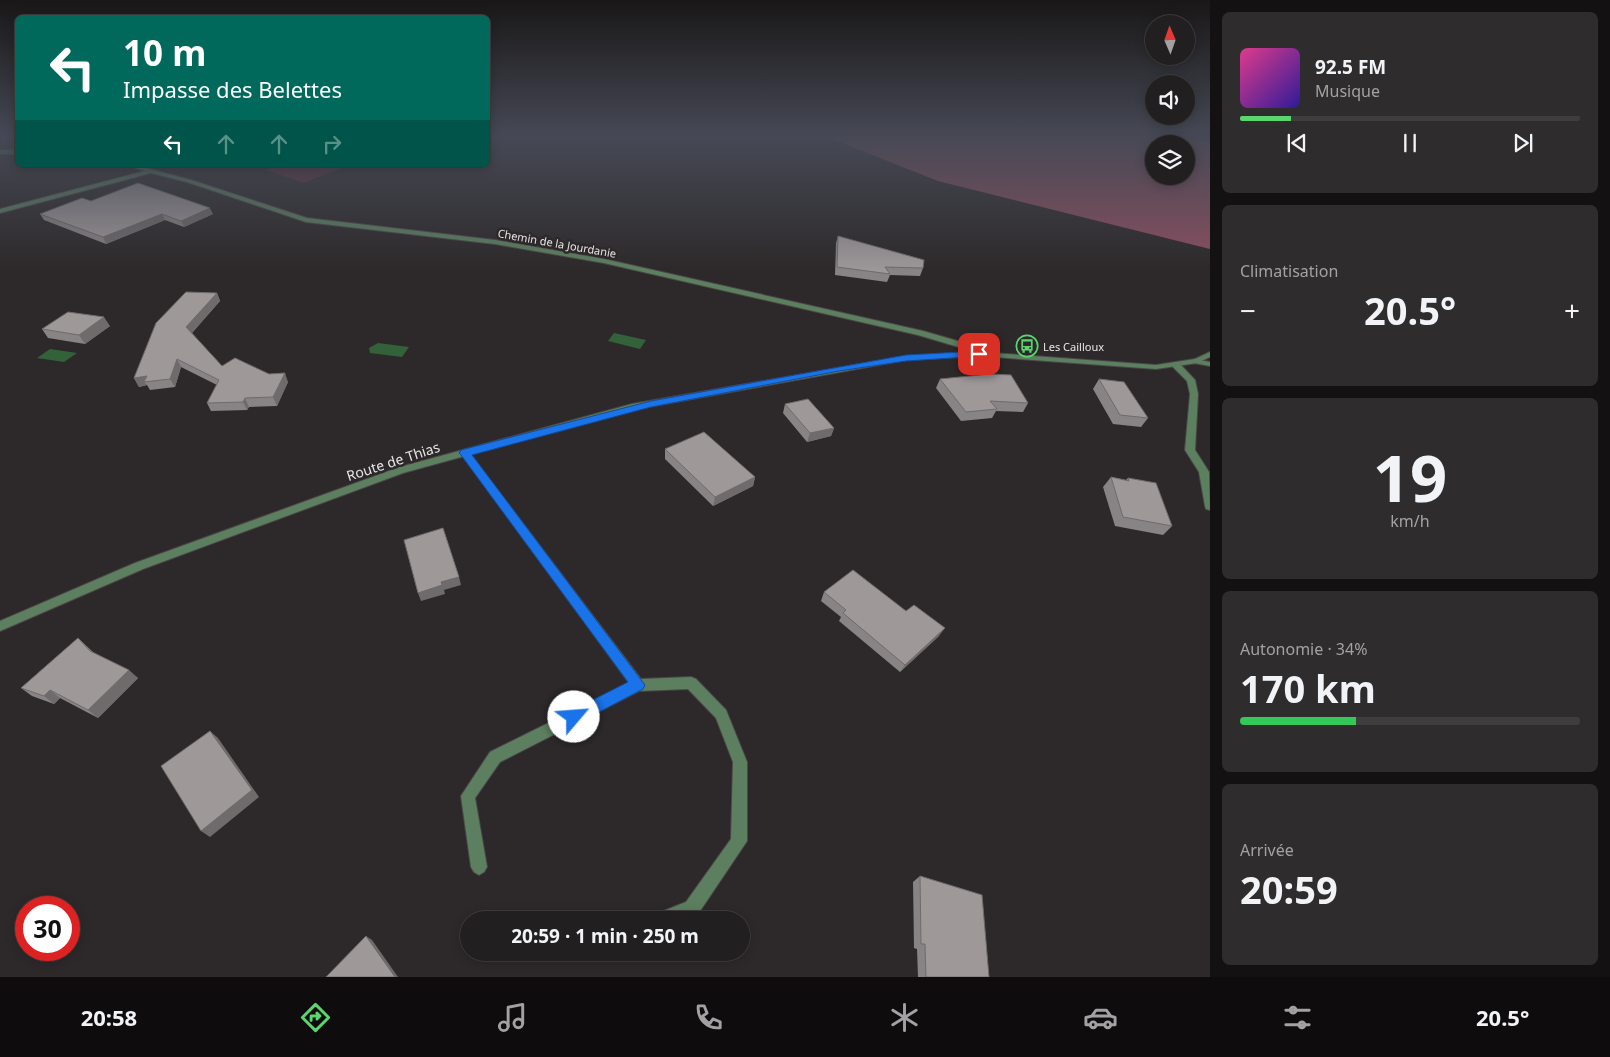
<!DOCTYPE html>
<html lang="fr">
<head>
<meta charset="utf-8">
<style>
	body { margin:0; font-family:"Noto Sans",sans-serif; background:#2e2c2d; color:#f1f3f6; height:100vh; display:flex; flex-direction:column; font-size:19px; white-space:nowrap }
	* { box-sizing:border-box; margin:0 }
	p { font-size:16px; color:#a2a2a5 }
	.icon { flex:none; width:28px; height:28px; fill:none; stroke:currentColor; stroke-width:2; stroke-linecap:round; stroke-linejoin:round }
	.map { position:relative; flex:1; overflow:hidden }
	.sheet { display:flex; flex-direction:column; gap:12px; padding:12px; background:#131112; width:400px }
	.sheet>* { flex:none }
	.banner { position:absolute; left:15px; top:15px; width:475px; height:152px; border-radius:8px; box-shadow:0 2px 12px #0003,0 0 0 1px #3f3d3e; background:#00695c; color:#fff; overflow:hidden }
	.needle { width:32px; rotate:358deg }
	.buttons { position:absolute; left:1145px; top:15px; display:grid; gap:10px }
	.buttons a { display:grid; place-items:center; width:50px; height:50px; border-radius:50%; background:#221f20; box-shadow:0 2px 12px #0003,0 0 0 1px #3f3d3e; font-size:25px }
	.speed { position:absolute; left:15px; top:896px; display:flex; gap:10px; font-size:25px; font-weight:700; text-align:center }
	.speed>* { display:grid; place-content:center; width:65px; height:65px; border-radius:50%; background:#221f20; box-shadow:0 2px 12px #0003,0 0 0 1px #3f3d3e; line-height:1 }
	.speed .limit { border:8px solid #d22; background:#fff; color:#111 }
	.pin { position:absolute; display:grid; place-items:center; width:42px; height:42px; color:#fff; margin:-21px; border-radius:10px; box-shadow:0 2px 8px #0006 }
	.me { position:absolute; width:55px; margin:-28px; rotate:63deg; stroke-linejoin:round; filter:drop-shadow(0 0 4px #0008) }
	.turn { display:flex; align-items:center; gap:18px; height:105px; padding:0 25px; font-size:22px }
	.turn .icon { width:65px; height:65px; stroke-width:2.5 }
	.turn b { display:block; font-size:35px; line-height:42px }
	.lanes { display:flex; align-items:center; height:48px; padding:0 25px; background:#0003; justify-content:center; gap:25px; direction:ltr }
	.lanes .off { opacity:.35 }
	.big { font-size:38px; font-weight:700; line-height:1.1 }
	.sheet .card { flex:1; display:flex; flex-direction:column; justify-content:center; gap:8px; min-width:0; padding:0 18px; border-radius:8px; background:#2e2c2d }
	.sheet .dial { align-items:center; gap:0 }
	.dial b { font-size:65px; line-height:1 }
	.song { display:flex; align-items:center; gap:15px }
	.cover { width:60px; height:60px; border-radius:8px; background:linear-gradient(135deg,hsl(330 70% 55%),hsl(250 70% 35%)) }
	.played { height:5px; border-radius:2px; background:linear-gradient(90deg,#5bd56e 15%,#3f3d3e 15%) }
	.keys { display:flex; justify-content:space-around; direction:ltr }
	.heat { display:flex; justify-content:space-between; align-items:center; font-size:28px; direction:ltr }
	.charge { height:8px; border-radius:4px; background:linear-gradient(90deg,#34c759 34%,#3f3d3e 0) }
	.trip { position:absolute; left:460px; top:911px; width:290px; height:50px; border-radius:25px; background:#221f20; box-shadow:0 2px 12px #0003,0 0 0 1px #3f3d3e; font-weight:700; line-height:50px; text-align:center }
	.tab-bar { display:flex; height:80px; justify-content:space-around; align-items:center; background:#0e0c0d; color:#a2a2a5 }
	.tab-bar .icon { width:35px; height:35px }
	.tab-bar .selected { color:#5bd56e }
	.tab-bar b { font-size:22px; color:#f1f3f6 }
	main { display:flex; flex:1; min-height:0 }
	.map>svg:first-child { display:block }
	.green { fill:#5c2f3b }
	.forest { fill:#8b4f5f; fill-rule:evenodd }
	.water { fill:#336139 }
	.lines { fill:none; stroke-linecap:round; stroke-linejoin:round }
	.minor-casing { stroke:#4b4748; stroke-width:2 }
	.tertiary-casing { stroke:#4b4748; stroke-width:2 }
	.minor { fill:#5c805f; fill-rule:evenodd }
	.tertiary { fill:#5c805f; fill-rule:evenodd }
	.wall { fill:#888384 }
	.shaded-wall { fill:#6f6a6b }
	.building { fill:#9e9899; stroke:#6f6a6b }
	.route { fill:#1a73e8; stroke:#114b97 }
	.labels { text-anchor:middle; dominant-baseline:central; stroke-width:5; stroke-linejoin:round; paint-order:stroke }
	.far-street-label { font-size:11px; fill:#e7e4e5; stroke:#2d292a }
	.far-poi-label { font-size:11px; fill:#e7e4e5; stroke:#2d292a; text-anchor:start }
	.street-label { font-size:14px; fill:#e7e4e5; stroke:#2d292a }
</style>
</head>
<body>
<main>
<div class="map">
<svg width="1210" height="977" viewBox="0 0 1210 977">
	<rect width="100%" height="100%" fill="#2d292a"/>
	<path class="green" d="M279,165H348L304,183L266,170Z"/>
	<path class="forest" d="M822,135H1141L1210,141V249L938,181ZM1154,144H1186V176H1154Z"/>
	<path class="water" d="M614,333L646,340L640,349L608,341Z
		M378,343L409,347L402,357L370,353L369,348Z
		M50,349L77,353L64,362L37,358Z"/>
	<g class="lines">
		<g class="minor-casing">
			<path id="minor" d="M0,150H18V154H0Z
				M126,165H135L191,180L307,218L495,240L604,259L923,331L968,344L983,354L979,356L962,348L918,335L604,263L495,244L306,222L187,182L151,173L0,213V209L145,171Z
				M1194,359L1210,362V366L1194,363Z
				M1173,363H1179L1195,380L1198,394L1195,450L1209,472L1210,510L1206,509L1205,506L1199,472L1185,450L1190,394L1187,381L1173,367Z
				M465,450L468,451L641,679L691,677L696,679L726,710L747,762V841L698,914L682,920H654L656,914L686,902L731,839L733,762L716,718L688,689L639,691L500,762L475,798L487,867L484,872L479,875L474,872L471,867L461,796L490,752L629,683L462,455L460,453Z"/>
		</g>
		<g class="tertiary-casing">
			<path id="tertiary" d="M979,352L1156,365L1195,359L1210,352V357L1197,363L1156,369L979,356L906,360L632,410L403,473L143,569L0,631V621L135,563L400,467L632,404L906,356Z"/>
		</g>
		<use href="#minor" class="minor"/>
		<use href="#tertiary" class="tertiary"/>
	</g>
	<path class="wall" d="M91,201L213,214L184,227L165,220L106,244L44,220L40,214Z
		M838,236L923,268L920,276L890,275L887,282L835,275L836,243Z
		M217,293L220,301L192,333L222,366L269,374L288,382L277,406L249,407L247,410L211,411L207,403L217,385L181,367L175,387L150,390L147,385L139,387L134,378Z
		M110,326L85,344L48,338L42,329Z
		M940,379L1028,403L1023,412L996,411L992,418L961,421L936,388Z
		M1099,379L1148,418L1141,427L1113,424L1093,389Z
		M785,404L834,428L831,436L807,442L783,413Z
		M665,449L755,477L753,486L713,506L665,459Z
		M1111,477L1126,480L1128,478L1172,526L1163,535L1115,526L1103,487Z
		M824,592L939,636L900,672L839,621L841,617L821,601Z
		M78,638L93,652L138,678L98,718L60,698L54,704L32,696L21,688Z
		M920,876L989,977H918L917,949L914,948L913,882Z"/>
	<path class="shaded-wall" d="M210,208L213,214L184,227L181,221Z
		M162,214L165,220L106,244L103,237Z
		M217,293L220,301L190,335L186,327Z
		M104,317L110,326L85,344L79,335Z
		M177,359L181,367L175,387L170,379Z
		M285,373L288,382L277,406L273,397Z
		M147,376L144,382L147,385L139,387L134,378Z
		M245,398L249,407L247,410L243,402Z
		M834,428L831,436L807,442L810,433Z
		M755,477L753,486L713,506L715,497Z
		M459,577L461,585L444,590L445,594L421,601L418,593L441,582Z
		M945,628L939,636L900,672L905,665Z
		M129,670L138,678L98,718L88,710Z
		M50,690L60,698L54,704L44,696Z
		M210,731L218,738L259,797L210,837L201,831Z
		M366,936L372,940L398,977H395Z"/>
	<path class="building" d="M138,183L210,208L181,221L162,214L103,237L40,214L82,198L91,201Z
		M838,236L924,260L923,268L885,267L890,274L837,267Z
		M186,292L217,293L186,327L222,366L235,358L269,374L285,373L273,397L245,398L243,402L207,403L219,380L177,359L170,379L144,382L147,376L134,378L156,323Z
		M68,312L104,317L79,335L42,329Z
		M990,374L1011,375L1028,403L990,401L997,409L966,412L940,379Z
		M1099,379L1124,382L1148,418L1120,415Z
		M808,399L834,428L810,433L785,404Z
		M704,432L755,477L715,497L665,449Z
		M1111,477L1129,481L1128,478L1156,483L1172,526L1123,517Z
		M443,528L459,577L441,582L442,585L418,593L404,540Z
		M853,570L906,611L914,605L945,628L905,665L843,613L846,610L824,592Z
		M78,638L90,651L129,670L88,710L50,690L44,696L21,688Z
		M210,731L252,790L201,831L161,766Z
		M920,876L982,895L989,977H926L925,944H921Z
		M366,936L395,977H326Z"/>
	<linearGradient id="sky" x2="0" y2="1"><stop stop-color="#191717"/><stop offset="0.5" stop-color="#464955"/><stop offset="1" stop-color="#464955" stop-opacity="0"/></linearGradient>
	<rect width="1210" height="272" fill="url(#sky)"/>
	<path class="route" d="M979,351L982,352V356L906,361L839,371L651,407L472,455L645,685L643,689L580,722L574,724L569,722L567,717L569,712L628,682L461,455L459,453L461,450L651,401L906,355Z"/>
	<defs>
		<g id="bus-ring" transform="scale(1.125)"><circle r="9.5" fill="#2d292a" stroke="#5bd56e" stroke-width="1.5"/><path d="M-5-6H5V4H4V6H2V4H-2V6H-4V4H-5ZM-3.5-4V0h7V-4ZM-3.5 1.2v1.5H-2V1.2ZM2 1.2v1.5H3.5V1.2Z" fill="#5bd56e"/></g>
	</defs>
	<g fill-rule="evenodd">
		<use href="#bus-ring" x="1027" y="346"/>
	</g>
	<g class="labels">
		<g class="far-street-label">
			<text transform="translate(557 243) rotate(10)">Chemin de la Jourdanie</text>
		</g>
		<g class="far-poi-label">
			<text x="1043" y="346">Les Cailloux</text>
		</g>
		<g class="street-label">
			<text transform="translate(393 461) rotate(-18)">Route de Thias</text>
		</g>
	</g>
</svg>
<div class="buttons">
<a><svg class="needle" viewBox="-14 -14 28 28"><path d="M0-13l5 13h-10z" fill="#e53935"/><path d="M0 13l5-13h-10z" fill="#a2a2a5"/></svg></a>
<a><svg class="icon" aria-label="sound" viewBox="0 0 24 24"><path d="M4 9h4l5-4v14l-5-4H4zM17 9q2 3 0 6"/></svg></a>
<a><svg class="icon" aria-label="layers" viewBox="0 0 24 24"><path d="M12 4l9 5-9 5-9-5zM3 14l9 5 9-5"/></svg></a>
</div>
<div class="speed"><div class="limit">30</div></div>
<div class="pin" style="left:979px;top:354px;background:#d93025"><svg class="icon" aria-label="arrive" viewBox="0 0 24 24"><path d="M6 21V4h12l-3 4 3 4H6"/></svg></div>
<svg class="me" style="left:574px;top:717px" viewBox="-20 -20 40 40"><circle r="19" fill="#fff"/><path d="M0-13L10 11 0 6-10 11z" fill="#1a73e8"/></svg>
<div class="trip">20:59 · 1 min · 250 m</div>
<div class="banner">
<div class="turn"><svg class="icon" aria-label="left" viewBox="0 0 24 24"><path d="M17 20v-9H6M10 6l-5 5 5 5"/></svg><div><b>10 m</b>Impasse des Belettes</div></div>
<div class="lanes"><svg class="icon" aria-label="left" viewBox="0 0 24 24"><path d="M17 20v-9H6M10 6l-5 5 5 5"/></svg><svg class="icon off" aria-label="ahead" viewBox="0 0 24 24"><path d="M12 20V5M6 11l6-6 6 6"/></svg><svg class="icon off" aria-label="ahead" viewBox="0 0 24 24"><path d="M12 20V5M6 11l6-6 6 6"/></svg><svg class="icon off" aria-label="right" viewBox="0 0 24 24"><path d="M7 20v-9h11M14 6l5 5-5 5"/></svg></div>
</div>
</div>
<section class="sheet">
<div class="card">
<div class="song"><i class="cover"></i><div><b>92.5 FM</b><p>Musique</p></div></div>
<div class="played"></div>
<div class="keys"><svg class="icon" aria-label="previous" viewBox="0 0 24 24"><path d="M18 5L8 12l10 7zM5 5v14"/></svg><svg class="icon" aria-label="pause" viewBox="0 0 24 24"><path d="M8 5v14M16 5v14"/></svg><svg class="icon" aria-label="next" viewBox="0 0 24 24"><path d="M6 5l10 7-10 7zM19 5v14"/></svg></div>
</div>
<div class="card"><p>Climatisation</p>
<div class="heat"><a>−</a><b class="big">20.5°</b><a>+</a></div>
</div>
<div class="card dial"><b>19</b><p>km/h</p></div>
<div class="card"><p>Autonomie · 34%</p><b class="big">170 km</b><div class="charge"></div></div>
<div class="card"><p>Arrivée</p><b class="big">20:59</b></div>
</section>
</main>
<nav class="tab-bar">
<b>20:58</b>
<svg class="icon selected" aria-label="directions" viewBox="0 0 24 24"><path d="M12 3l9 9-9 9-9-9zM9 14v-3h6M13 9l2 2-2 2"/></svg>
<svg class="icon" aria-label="music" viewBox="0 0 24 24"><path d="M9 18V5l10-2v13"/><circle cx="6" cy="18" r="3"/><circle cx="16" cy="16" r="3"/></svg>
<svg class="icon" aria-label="phone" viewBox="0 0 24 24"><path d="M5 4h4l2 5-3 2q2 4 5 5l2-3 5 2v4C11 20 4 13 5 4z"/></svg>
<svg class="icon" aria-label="climate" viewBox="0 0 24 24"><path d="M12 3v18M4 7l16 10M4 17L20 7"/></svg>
<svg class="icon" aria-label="car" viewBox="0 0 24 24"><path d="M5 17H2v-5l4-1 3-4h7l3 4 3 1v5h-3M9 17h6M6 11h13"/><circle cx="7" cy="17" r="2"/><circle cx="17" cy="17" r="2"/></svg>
<svg class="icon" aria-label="filters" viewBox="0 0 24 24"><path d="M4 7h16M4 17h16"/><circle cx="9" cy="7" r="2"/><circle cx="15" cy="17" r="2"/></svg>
<b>20.5°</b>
</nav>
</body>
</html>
